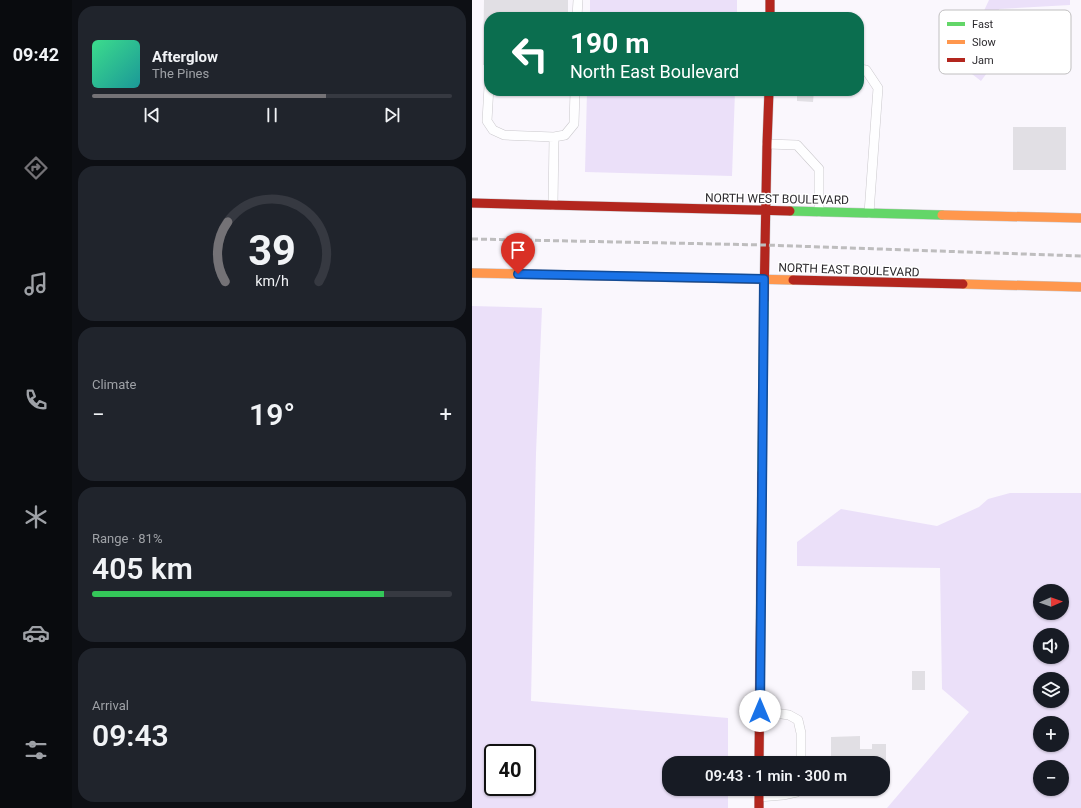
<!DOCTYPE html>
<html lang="en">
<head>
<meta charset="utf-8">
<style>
	body { margin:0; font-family:Roboto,sans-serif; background:#20242c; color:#f1f3f6; height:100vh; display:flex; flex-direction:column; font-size:15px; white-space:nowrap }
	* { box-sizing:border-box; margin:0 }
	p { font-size:13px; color:#9ea1a6 }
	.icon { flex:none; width:22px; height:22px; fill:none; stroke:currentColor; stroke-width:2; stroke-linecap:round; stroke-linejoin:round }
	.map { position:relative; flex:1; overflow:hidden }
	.side { display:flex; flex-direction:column; gap:6px; padding:6px; background:#0d0f14; width:400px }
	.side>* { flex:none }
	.hud { position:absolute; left:12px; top:12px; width:380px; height:84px; border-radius:16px; box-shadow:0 1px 3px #0004; background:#0b6e4f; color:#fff; overflow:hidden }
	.needle { width:26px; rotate:88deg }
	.tools { position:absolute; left:561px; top:584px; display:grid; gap:8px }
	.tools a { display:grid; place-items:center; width:36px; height:36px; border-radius:50%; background:#171b24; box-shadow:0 1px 3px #0004; font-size:20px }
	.speed { position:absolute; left:12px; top:744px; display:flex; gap:8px; font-size:20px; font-weight:700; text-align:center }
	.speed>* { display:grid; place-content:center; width:52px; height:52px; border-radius:50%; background:#171b24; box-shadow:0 1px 3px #0004; line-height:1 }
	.speed .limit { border:2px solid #111; border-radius:6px; background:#fff; color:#111 }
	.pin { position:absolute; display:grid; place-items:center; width:34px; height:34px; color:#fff; margin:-41px -17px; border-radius:50% 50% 50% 0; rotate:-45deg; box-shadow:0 0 4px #0007 }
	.pin .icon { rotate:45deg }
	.me { position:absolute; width:44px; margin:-22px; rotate:0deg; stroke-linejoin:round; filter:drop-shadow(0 0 3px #0008) }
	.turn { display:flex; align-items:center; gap:14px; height:84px; padding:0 20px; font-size:18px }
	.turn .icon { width:52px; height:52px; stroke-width:2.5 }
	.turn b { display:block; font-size:28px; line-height:34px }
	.big { font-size:30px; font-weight:600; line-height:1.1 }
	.side .card { flex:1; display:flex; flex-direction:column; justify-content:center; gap:6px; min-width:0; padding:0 14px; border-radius:16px; background:#20242c }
	.side .dial { align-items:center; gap:0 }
	.dial svg { height:104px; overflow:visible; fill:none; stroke:#363941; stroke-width:7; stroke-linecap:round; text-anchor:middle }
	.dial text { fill:#f1f3f6; stroke:none }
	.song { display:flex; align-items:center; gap:12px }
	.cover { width:48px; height:48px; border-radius:6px; background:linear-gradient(135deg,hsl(150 70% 55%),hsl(180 70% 35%)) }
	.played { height:4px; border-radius:2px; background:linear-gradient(90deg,#747276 65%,#363941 65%) }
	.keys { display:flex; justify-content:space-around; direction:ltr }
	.heat { display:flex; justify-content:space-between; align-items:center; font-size:22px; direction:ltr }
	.charge { height:6px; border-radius:3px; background:linear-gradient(90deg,#34c759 81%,#363941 0) }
	.trip { position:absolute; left:190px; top:756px; width:228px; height:40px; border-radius:16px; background:#171b24; box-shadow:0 1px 3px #0004; font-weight:600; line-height:40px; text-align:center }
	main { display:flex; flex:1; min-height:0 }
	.tab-bar { display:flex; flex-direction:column; width:72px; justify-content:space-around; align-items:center; background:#090b0e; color:#9ea1a6 }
	.tab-bar .icon { width:28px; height:28px }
	.tab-bar .active { color:#747276 }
	.tab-bar b { font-size:18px; color:#f1f3f6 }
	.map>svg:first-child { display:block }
	.green { fill:#ebe0f9; fill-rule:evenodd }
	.building { fill:#e1dfe4 }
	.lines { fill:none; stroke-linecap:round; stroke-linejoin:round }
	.lane-casing { stroke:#cac8cc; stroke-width:10 }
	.fast-casing { stroke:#cac8cc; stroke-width:10 }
	.slow-casing { stroke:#cac8cc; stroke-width:10 }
	.jam-casing { stroke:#cac8cc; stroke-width:10 }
	.lane { stroke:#fefeff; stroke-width:9 }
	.fast { stroke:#63d668; stroke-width:9 }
	.slow { stroke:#ff974d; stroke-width:9 }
	.jam { stroke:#b3261e; stroke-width:9 }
	.rail { stroke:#bebdbe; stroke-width:3; stroke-dasharray:6 3; stroke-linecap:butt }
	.route-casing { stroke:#114b97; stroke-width:10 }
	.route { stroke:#1a73e8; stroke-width:7 }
	.labels { text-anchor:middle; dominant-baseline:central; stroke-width:3; stroke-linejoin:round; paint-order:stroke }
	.street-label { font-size:12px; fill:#2c2a2e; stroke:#fff }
	.key { fill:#fff; stroke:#c0bfc0; stroke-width:1 }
	.key-label { font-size:11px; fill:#2c2a2e }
</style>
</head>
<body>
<main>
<nav class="tab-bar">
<b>09:42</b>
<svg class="icon active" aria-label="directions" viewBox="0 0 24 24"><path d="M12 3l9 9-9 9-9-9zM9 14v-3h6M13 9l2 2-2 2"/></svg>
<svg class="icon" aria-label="music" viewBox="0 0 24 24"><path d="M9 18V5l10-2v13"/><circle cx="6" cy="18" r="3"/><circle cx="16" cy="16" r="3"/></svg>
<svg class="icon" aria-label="phone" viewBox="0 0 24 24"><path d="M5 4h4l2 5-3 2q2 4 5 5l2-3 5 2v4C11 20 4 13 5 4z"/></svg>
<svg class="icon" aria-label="climate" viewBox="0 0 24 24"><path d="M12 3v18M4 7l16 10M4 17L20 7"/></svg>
<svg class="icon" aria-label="car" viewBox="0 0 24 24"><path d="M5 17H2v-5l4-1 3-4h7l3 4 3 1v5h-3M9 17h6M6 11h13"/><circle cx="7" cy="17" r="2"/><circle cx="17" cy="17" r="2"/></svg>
<svg class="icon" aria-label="filters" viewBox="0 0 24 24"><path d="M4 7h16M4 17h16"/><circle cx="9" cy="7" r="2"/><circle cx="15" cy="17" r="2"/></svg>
</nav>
<section class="side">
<div class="card">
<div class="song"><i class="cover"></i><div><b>Afterglow</b><p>The Pines</p></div></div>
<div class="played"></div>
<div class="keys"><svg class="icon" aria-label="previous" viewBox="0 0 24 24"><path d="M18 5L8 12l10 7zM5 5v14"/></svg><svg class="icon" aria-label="pause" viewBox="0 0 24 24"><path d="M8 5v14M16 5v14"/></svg><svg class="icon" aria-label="next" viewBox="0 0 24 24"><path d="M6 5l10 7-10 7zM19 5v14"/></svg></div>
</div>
<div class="card dial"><svg viewBox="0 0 100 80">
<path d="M14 69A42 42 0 1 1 86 69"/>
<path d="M14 69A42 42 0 0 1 16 23" stroke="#747276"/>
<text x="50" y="56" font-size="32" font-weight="700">39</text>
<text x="50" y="72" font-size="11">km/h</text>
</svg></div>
<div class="card"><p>Climate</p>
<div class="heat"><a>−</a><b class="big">19°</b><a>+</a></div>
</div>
<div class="card"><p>Range · 81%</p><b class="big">405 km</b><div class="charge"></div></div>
<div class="card"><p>Arrival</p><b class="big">09:43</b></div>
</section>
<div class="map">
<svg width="609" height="808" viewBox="0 0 609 808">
	<rect width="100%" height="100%" fill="#faf7fd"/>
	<path class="green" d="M118,0H265V17H118Z
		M517,0H598V5L527,9L526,58L509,81L487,64Z
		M115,91H263L260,176L113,172Z
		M0,306L70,308L64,453L59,701L256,718V763H197V789H256V808H0ZM21,753H55V787H21Z
		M538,493H609V808H415L497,712L470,689L468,568L325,566V542L369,509L465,526L507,507L516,499ZM568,591H590V613H568ZM568,635H590V657H568ZM568,679H590V701H568ZM568,723H590V745H568ZM568,767H590V789H568Z"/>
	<path class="building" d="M12,0H96V17H17V65H11Z
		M325,91H342L341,102L325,101Z
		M541,127H594V170H541Z
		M440,671H453V690H440Z
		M388,736V749H400V744H414V777H411V763H359V737Z"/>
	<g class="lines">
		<g class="lane-casing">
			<path id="lane" d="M105,17L106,0
				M387,69L394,70L406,88L397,213
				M17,86L15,121L21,130L32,135L82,137
				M295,144L325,145L347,169V212
				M81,205L82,137L93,135L102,124L103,91
				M288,711L317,715L326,720L329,733V763
				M287,797L311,795L325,792L327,789"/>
		</g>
		<g class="fast-casing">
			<path id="fast" d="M318,211L470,215
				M290,473L292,300"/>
		</g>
		<g class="slow-casing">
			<path id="slow" d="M470,215L609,218
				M0,273L321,280
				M491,284L609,287"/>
		</g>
		<g class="jam-casing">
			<path id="jam" d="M298,0V17
				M0,203L318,211
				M321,280L491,284
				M292,300L295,144L297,91
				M287,763L290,473
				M287,789V808"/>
		</g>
		<use href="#lane" class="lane"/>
		<use href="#fast" class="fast"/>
		<use href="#slow" class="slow"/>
		<use href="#jam" class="jam"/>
		<path class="rail" d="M0,239L293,245L609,256"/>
	</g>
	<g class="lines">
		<g class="route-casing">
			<path id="route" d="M46,274L292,279L288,711"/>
		</g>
		<use href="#route" class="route"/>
	</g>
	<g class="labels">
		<g class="street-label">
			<text transform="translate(305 199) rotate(1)">NORTH WEST BOULEVARD</text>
			<text transform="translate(377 270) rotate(2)">NORTH EAST BOULEVARD</text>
		</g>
	</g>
	<rect x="467" y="10" width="132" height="64" rx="6" class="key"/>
	<rect x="475" y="22" width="18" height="4" fill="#63d668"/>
	<rect x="475" y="40" width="18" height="4" fill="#ff974d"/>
	<rect x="475" y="58" width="18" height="4" fill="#b3261e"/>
	<g class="key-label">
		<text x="500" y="28">Fast</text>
		<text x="500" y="46">Slow</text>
		<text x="500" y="64">Jam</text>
	</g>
</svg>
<div class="tools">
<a><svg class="needle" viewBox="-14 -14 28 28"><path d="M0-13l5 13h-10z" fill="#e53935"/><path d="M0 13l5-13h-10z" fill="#9ea1a6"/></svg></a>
<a><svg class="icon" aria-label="sound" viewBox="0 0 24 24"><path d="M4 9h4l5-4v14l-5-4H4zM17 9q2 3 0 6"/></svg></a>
<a><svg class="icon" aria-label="layers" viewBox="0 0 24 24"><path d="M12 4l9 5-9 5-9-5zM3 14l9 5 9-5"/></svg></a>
<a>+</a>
<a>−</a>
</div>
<div class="speed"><div class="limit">40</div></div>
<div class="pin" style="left:46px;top:274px;background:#d93025"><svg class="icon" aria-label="arrive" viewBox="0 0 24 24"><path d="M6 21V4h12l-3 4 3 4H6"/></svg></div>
<svg class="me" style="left:288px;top:711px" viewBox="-20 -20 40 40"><circle r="19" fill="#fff"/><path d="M0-13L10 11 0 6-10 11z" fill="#1a73e8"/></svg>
<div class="trip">09:43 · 1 min · 300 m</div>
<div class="hud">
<div class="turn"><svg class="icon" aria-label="left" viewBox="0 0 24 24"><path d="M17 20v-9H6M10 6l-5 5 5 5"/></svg><div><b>190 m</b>North East Boulevard</div></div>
</div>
</div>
</main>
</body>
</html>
